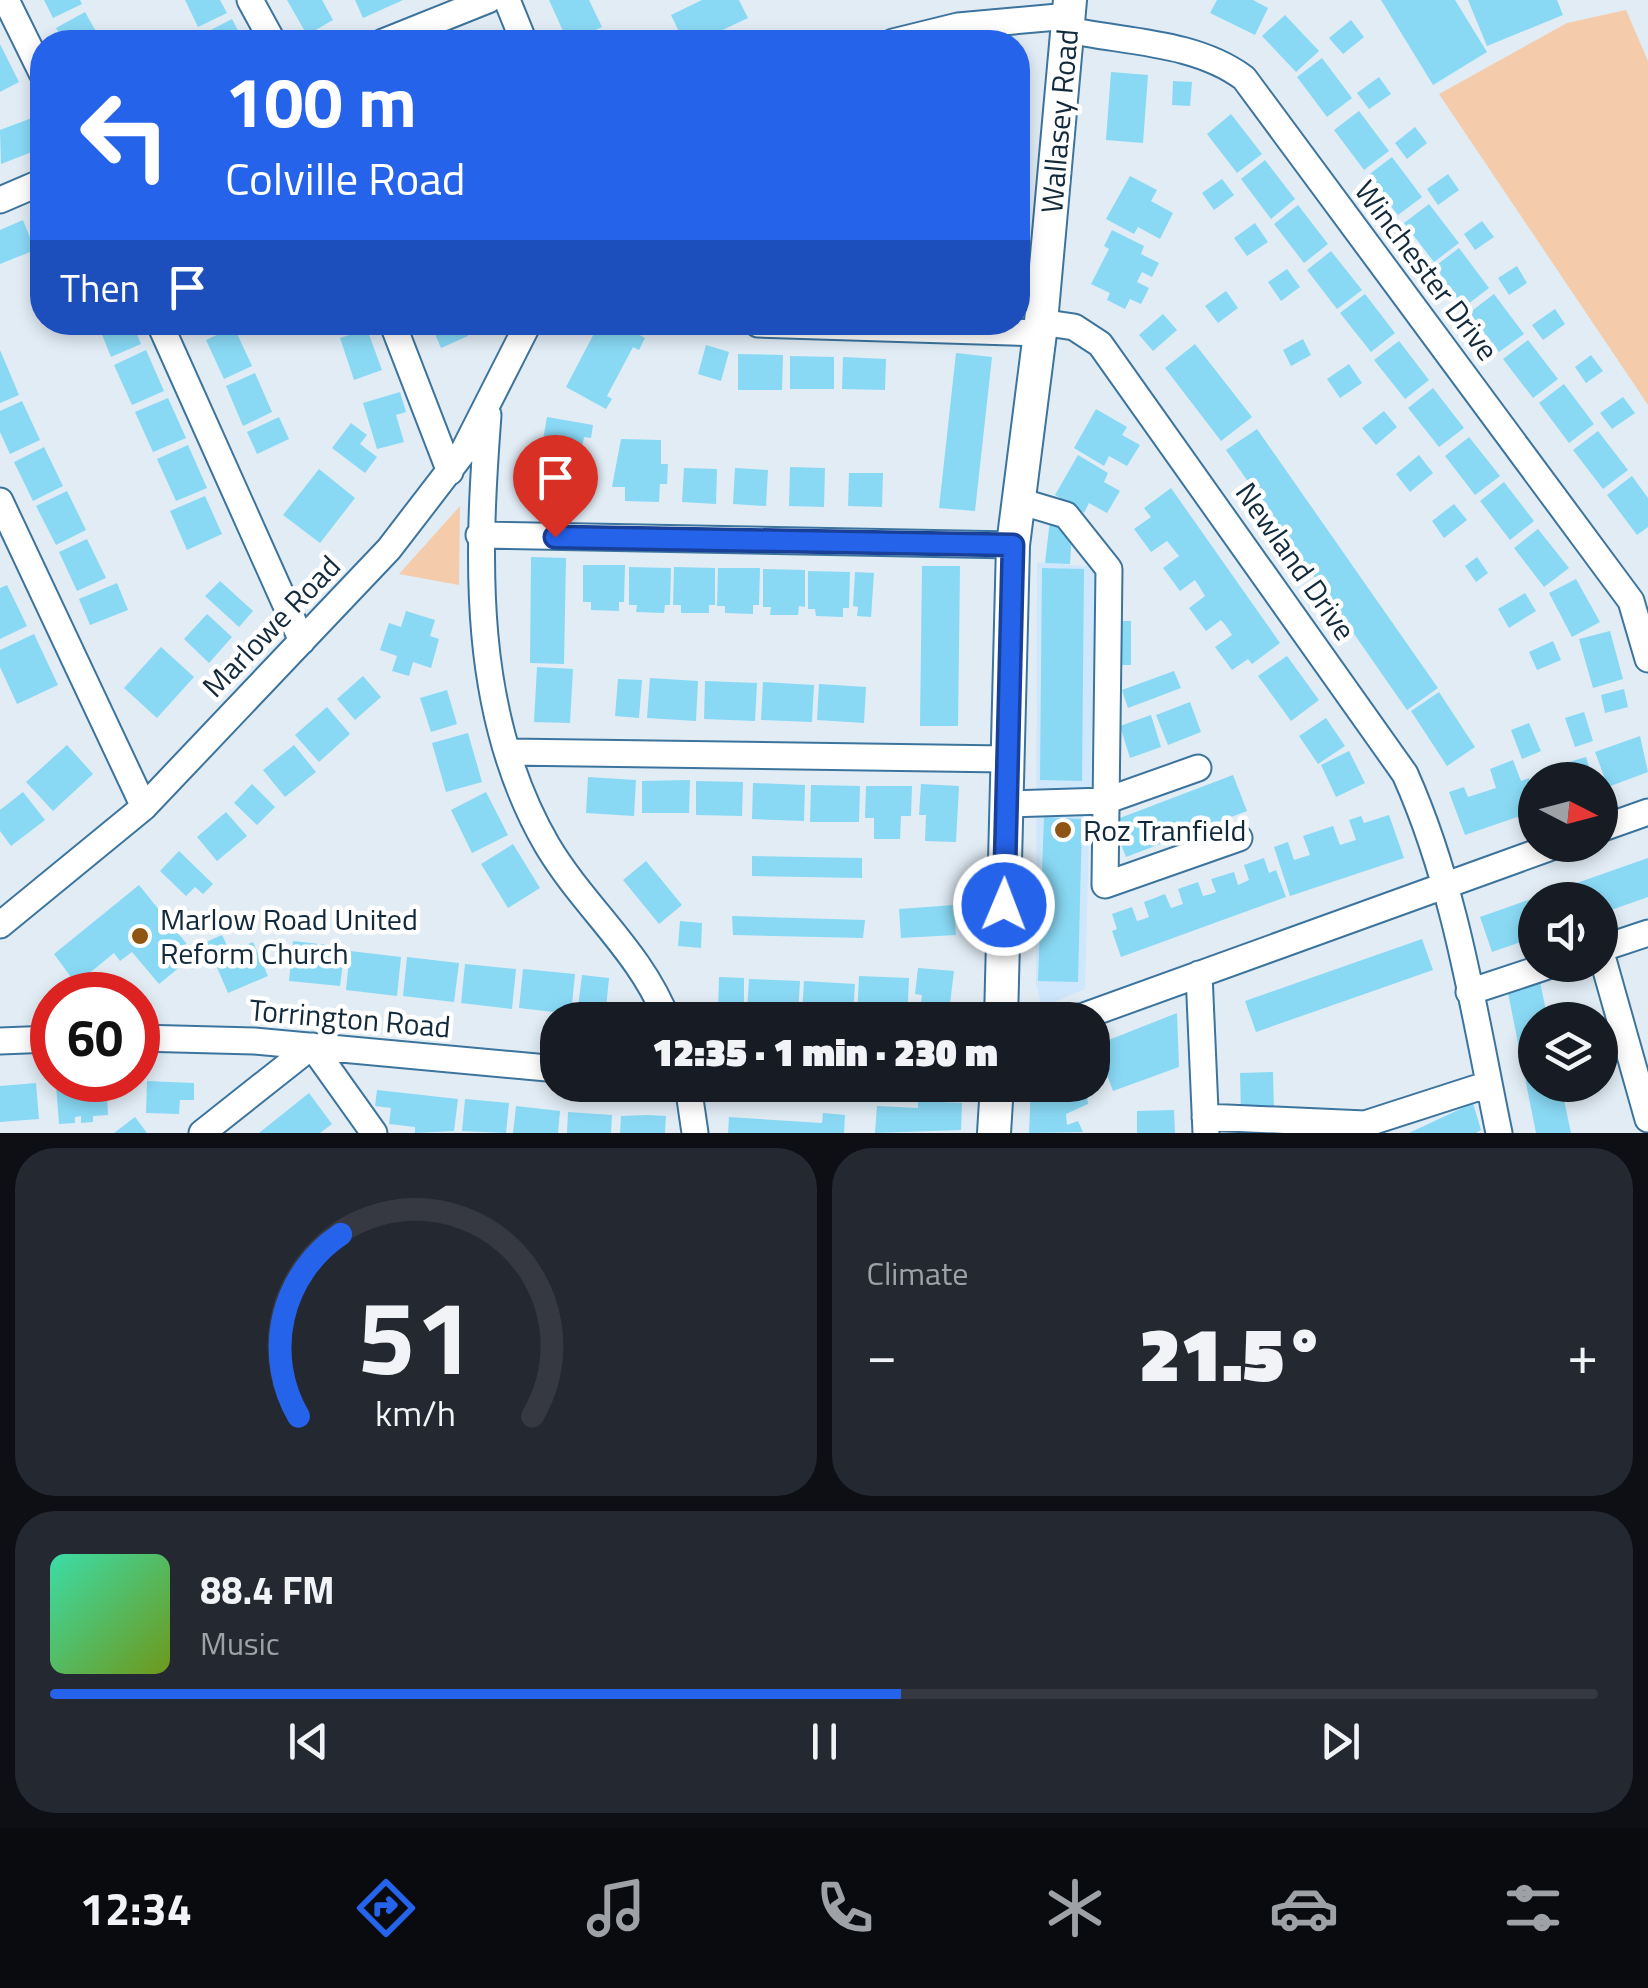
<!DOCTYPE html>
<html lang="en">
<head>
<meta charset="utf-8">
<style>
	body { margin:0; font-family:"Titillium Web",sans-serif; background:#242831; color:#f1f3f6; height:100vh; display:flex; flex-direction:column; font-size:38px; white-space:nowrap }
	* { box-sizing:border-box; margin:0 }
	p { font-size:32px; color:#9ea1a6 }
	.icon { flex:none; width:55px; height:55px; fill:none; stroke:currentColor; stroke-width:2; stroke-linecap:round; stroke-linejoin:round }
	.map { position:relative; height:1133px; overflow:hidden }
	.panel { display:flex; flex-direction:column; gap:15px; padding:15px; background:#0d0f14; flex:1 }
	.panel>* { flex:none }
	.guide { position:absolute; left:30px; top:30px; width:1000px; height:305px; border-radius:40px; box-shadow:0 5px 15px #0003; background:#2563eb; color:#fff; overflow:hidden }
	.needle { width:65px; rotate:96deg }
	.controls { position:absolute; left:1518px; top:762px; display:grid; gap:20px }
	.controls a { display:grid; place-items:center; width:100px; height:100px; border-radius:50%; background:#171b24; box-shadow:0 5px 15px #0003; font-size:50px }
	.speed { position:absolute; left:30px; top:972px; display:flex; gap:20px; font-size:50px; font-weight:700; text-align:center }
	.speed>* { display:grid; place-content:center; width:130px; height:130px; border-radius:50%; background:#171b24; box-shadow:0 5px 15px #0003; line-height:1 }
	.speed .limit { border:15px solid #d22; background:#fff; color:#111 }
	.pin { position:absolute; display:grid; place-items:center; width:85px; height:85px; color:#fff; margin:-102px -42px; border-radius:50% 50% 50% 0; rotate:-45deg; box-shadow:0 0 10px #0007 }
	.pin .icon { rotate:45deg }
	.me { position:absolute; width:110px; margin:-55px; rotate:1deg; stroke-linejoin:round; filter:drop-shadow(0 0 8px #0008) }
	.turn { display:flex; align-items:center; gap:35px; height:210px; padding:0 30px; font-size:45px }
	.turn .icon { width:130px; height:130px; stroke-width:2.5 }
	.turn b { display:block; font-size:70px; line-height:85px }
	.then { display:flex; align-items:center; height:95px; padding:0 30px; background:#0003; gap:20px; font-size:38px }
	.big { font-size:75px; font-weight:800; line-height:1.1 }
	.panel .card { flex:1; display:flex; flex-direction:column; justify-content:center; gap:15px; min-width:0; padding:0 35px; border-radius:40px; background:#242831 }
	.panel .dial { align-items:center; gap:0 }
	.dial svg { height:260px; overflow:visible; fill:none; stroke:#363941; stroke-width:7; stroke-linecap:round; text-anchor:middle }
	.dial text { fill:#f1f3f6; stroke:none }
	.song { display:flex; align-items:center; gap:30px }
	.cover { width:120px; height:120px; border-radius:15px; background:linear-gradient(135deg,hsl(160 70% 55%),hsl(80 70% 35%)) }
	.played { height:10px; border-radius:5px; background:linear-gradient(90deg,#2563eb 55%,#363941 55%) }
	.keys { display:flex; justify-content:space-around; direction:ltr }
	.heat { display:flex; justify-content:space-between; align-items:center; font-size:55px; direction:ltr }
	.panel .tiles { flex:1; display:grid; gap:15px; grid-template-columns:1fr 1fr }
	.card:last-child { grid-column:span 2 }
	.trip { position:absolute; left:540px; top:1002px; width:570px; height:100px; border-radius:40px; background:#171b24; box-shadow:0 5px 15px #0003; font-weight:800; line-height:100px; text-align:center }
	.tab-bar { display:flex; height:160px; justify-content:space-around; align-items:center; background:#090b0e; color:#9ea1a6 }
	.tab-bar .icon { width:70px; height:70px }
	.tab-bar .selected { color:#2563eb }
	.tab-bar b { font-size:45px; color:#f1f3f6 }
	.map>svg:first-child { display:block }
	.built { fill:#cee7fc }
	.green { fill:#f4ccab }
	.building { fill:#89d9f5 }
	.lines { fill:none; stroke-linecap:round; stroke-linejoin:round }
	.minor-casing { stroke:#3c749d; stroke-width:29 }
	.major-casing { stroke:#3c749d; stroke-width:36 }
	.minor { stroke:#fff; stroke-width:25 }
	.major { stroke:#fff; stroke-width:32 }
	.route-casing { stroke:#184099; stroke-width:25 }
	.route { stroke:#2563eb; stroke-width:18 }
	.poi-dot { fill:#905513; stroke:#fff; stroke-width:4 }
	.labels { text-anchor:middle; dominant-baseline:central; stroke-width:9; stroke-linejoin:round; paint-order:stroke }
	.street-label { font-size:30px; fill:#122a3b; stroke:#fff }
	.poi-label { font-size:30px; fill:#122a3b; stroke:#fff; text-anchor:start }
</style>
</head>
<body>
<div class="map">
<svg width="1648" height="1133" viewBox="0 0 1648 1133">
	<rect width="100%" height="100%" fill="#e1ecf5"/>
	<path class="built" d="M1037,562L1096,567L1085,989L1042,1007L1036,984Z"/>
	<path class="green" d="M1626,10L1648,61V405L1439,94L1567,23Z
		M460,506L459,585L399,574Z"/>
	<path class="building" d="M44,0H80L82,4L53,18Z
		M185,0H220L227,13L198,27Z
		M287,0H322L333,20L307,35Z
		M355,0H403L363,18Z
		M549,0H589L602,27L568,42Z
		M702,0H739L748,18L697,42H684L671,15Z
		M1217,0H1253L1268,8L1255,35L1210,13Z
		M1381,0H1455L1487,52L1433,85Z
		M1468,0H1557L1563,15L1487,46Z
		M85,12L102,42H64L56,28Z
		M1285,15L1319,51L1296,72L1262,36Z
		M232,19L244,42H205L201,35Z
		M1351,20L1364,37L1343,54L1329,38Z
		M0,44L19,82L0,92Z
		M1322,58L1352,98L1327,117L1297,77Z
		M1111,72L1148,75L1143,143L1106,140Z
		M1379,77L1391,94L1369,109L1357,93Z
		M1173,81L1192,82L1190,106L1172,105Z
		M1359,111L1389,151L1364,170L1334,130Z
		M1231,114L1262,154L1237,173L1207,134Z
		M37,116L42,148L1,164L0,130Z
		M1415,127L1427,143L1407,159L1395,143Z
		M1392,157L1422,197L1398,215L1367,176Z
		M1265,160L1295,199L1271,219L1241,179Z
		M1448,174L1459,190L1438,205L1427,189Z
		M1130,176L1157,190L1151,201L1173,213L1160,239L1138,227L1134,234L1106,219Z
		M1222,179L1234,195L1214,210L1202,193Z
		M1429,204L1459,243L1434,262L1404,223Z
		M1298,205L1328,244L1304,263L1274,224Z
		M23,220L35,250L0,264V230Z
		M1482,221L1494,237L1475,250L1464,234Z
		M1255,223L1268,242L1247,256L1234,238Z
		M1112,230L1144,246L1141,254L1159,263L1152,277L1142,272L1137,282L1149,288L1141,304L1130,299L1125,309L1107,300L1110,293L1091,284L1109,249L1104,246Z
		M1459,248L1489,288L1464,307L1434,267Z
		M1331,251L1362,290L1337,309L1307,270Z
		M1517,266L1527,283L1509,295L1498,278Z
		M1287,269L1300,287L1281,301L1268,282Z
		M1226,291L1238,308L1218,323L1205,306Z
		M1365,294L1395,333L1371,352L1340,313Z
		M1494,294L1524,334L1499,352L1469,313Z
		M1555,309L1565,324L1543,340L1532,325Z
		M1163,314L1177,330L1153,351L1139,335Z
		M97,322H132L141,344L111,357Z
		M430,322H462L468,336L441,348Z
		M600,322H616L645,338L639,350L633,347L607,396L612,399L606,409L566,387Z
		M234,327L252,366L224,379L206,340Z
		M367,329L382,370L354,380L340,338Z
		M1303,339L1311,355L1291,366L1283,350Z
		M1528,340L1558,379L1533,398L1503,359Z
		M1399,341L1429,380L1405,399L1374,360Z
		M1195,344L1252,417L1221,441L1165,368Z
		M706,345L729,352L721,381L698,374Z
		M0,350L19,395L0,403Z
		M146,350L164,391L132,405L114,365Z
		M956,353L992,357L975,511L939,508Z
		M738,354L783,355L782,390H738Z
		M1591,355L1603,371L1586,383L1575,367Z
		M790,356L834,357V389H790Z
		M843,357L886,359L885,390L842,389Z
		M1349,364L1362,383L1340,398L1327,379Z
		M255,373L272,412L243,426L226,386Z
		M1564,384L1594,424L1569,443L1539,403Z
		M1433,388L1464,428L1439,447L1408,408Z
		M400,392L406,412L396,415L404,442L377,449L363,403Z
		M1623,397L1635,413L1612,429L1600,413Z
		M168,398L186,438L153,452L135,412Z
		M22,401L40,440L10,454L0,432V411Z
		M1096,409L1127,427L1122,435L1140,445L1127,466L1109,456L1104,466L1074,448Z
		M1384,411L1397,427L1376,445L1362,428Z
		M279,417L289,439L257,454L247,432Z
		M547,417L593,425L591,438L584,437L579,464L574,492L580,493L578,505L533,497Z
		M351,423L367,435L360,444L377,457L365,473L332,448Z
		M1257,429L1438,688L1407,710L1226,450Z
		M1598,431L1628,470L1603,489L1573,450Z
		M1469,437L1500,476L1475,495L1445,456Z
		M621,439L661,440V464H668L667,484H660L659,502L625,501V487H612Z
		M188,445L207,488L176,501L157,459Z
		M44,447L63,486L33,501L14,462Z
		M1078,455L1108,473L1104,482L1120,491L1107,513L1089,503L1084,513L1055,495Z
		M1419,455L1433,473L1410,492L1396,474Z
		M790,467L825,468L824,507L789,506Z
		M684,468L717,469L716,504L682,502Z
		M735,468L768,470L766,506L733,504Z
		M319,469L355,498L320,543L283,515Z
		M849,473H883L882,507L848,506Z
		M1632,476L1648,498V527L1637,535L1607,495Z
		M1504,482L1534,521L1510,540L1480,501Z
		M1171,488L1280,643L1252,664L1248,659L1232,670L1215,647L1232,635L1226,626L1221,620L1206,631L1189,608L1205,596L1199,586L1195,580L1180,591L1163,568L1179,556L1167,541L1151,552L1134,529L1151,517L1144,508Z
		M67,491L86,530L56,545L36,506Z
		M205,496L222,534L187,550L170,511Z
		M1454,504L1467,520L1444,538L1432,521Z
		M1050,520L1072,529L1070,564L1045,563Z
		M1538,529L1569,568L1544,587L1514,548Z
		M87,539L106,578L77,591L59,552Z
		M531,557L566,558L564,664L530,663Z
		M1477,557L1488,573L1476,582L1465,566Z
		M583,565H625L624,602H619V611L591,610V602H583Z
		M922,566H960L958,726H920Z
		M629,567L671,568L670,605H665L664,613L636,612L637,605H629Z
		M674,567L715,568V605H709V613H681V605H673Z
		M718,568H760L759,605H753V614L725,613V606H717Z
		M1042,568L1084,569L1082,781L1040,780Z
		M763,569L805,570V607L799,606L798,615H770L771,607H763Z
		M808,571L850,572L849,608H843V617L816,616L815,609H808Z
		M855,572L874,573L871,617L857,616L858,607L853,606Z
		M1576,579L1600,622L1572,637L1549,593Z
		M220,581L253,611L239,627L205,596Z
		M117,583L128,610L90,625L79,599Z
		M7,585L27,626L0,639V588Z
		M1525,593L1536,611L1509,628L1498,609Z
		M406,611L435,620L430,636L439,639L431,668L413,662L409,676L392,671L397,656L380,650L389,623L401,627Z
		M207,614L232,637L209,663L184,639Z
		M1111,621H1131V665H1111Z
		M1610,631L1623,679L1593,688L1579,639Z
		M34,634L58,685L17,704L0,667V650Z
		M1553,641L1561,660L1537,670L1529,652Z
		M161,647L194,677L157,718L124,688Z
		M1287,656L1319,700L1291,721L1258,676Z
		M537,667L573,669L570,723L534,722Z
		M1174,671L1181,688L1128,708L1122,690Z
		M363,676L381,697L355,720L337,699Z
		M650,678L698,681L696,721L647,718Z
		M618,679L642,680L639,718L615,716Z
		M705,681L757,683L755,721L704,719Z
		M763,682L814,685L812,722L761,720Z
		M819,684L866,687L864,723L817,720Z
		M1624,689L1628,707L1605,713L1601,695Z
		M447,690L457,724L431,732L420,698Z
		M1439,692L1475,747L1447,766L1411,711Z
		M1190,702L1201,732L1168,745L1156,715Z
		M327,707L350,734L319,762L295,735Z
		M1584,712L1593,741L1575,747L1565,718Z
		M1151,715L1161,747L1130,758L1120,726Z
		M1326,718L1345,746L1318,764L1299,736Z
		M1529,723L1541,751L1522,759L1511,730Z
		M468,733L482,782L446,792L432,743Z
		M1640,736L1648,772L1608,787L1595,752Z
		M67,745L93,774L53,811L26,782Z
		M294,745L316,772L285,797L263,770Z
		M1349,751L1365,783L1336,797L1321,765Z
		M1586,757L1593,780H1542L1539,771Z
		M1513,760L1521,781L1529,778L1535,811L1465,835L1449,792L1464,787L1468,797L1496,788L1490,769Z
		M1233,775L1247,811L1126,857L1112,821Z
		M588,777L636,780L634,816L586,813Z
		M690,780L689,813H642V781Z
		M696,781L743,782L742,816L696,815Z
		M753,783L805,785L804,821L752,819Z
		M252,784L275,807L257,825L234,803Z
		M921,784L959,786L956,842L925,841L926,815H919Z
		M811,785L860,786L859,822H810Z
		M866,786H912L911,816H901L900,839H874V818H865Z
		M23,792L45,820L11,846L0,831V810Z
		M486,792L508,835L472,853L451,810Z
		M226,812L247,836L217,861L197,837Z
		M1389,815L1404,858L1290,896L1274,847L1288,842L1294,860L1310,855L1303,836L1333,826L1340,845L1356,840L1349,820L1361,816L1364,823Z
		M1044,817L1082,819L1078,982L1038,981Z
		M513,844L540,888L508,908L481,864Z
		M179,851L213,884L203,894L195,887L186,896L160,871Z
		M752,856L862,858V878L752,876Z
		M1264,858L1269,873L1276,870L1286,897L1121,957L1112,931L1117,929L1112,914L1132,907L1137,921L1144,919L1149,917L1144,902L1165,894L1171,908L1183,904L1178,889L1198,882L1203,896L1211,894L1216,892L1211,879L1234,872L1238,885L1249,880L1244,865Z
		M1648,858V897L1600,914V900H1535V937L1492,952L1480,917Z
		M646,861L682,905L659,924L623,880Z
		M139,885L190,948L181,955L186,962L159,984L132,952L120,961L114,953L76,984L54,954Z
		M954,905L956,935L901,938L899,909Z
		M732,916L865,920L863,938L733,935Z
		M680,921L702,923L701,948L678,946Z
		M222,935L230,952L253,942L268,976L228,993L206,942Z
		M1422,939L1433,970L1256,1032L1245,1001Z
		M293,941L345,947L340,986L289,981Z
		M350,951L401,957L397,996L346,990Z
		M407,957L459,963L454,1002L403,996Z
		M465,964L516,969L512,1009L461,1003Z
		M918,968L954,971L949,1012L920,1009L922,995L915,994Z
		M523,969L575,974L571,1014L519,1008Z
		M582,975L609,978L605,1018L577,1015Z
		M859,976L909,978L907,1020L857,1019Z
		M719,977L744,978V1012L718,1011Z
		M1539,977L1548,1020H1535V1085H1561L1571,1133H1536L1506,983Z
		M749,979L800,981L798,1014L747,1011Z
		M804,981L855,984L853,1016L802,1014Z
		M1177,1013L1179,1067L1113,1091L1096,1045Z
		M1273,1072L1274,1112L1241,1113L1240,1073Z
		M147,1081L194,1083V1100H180L179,1114L146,1113Z
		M93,1082V1096L107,1095L108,1115L93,1116V1122L81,1123V1116L75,1117V1123L59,1124L56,1084Z
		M36,1083L39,1119L0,1122V1086Z
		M1031,1085H1086L1088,1104L1066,1114L1067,1125L1078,1121L1083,1132L1029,1133Z
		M377,1090L458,1099L454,1131L415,1133V1127L389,1124L391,1108L375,1106Z
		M309,1093L332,1124L320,1133H259Z
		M465,1099L509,1103L506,1133L462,1131Z
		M918,1101L962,1103L961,1130L875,1133L877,1106L918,1108Z
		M1473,1103L1481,1130L1476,1133H1409Z
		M516,1106L560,1111L558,1133H513Z
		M1174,1110L1175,1133H1137V1111Z
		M568,1112L612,1115L611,1133H567Z
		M823,1113L845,1115L844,1133H728L729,1117L822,1123Z
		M647,1115L666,1116L665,1133H620L621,1116Z
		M135,1117L147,1133H114Z"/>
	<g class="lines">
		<g class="minor-casing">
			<path id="minor" d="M6,0L42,73
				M250,0L273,42
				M507,0L524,42
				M1068,30C1126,42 1196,42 1244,78L1631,601L1648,659
				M383,42L488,0
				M893,42L958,26L1069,16
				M0,200L42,182
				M159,322L302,641
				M392,322L450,472
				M1040,322L1074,327L1100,344L1405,774C1456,888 1474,1012 1499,1133
				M758,324L1040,333
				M488,415C477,560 471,714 547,845C583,906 642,953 667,1020
				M0,501L144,807
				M1019,501L1066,515L1109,569L1105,885L1239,838
				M479,535L1013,545
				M509,752L1005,759
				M1006,804L1105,801L1198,768
				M1600,829L1648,812
				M0,925L144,807L389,549L462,454L529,322
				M1600,949L1648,1119
				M1600,949L1648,933
				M1199,974L1206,1133
				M1469,992L1551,965
				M1073,1020L1557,845
				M138,1038L254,1041L558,1069
				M0,1041L52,1039
				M688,1085L695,1133
				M1205,1117L1365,1124L1489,1084
				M202,1133L312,1046L374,1133"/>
		</g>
		<g class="major-casing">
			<path id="major" d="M1001,1020L1013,545L1040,333L1070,0
				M994,1133L997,1085"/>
		</g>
		<use href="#minor" class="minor"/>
		<use href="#major" class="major"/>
	</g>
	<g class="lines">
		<g class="route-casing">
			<path id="route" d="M555,537L1013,545L1004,905"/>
		</g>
		<use href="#route" class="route"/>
	</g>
	<g class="poi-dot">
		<circle cx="1063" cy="830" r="10"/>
		<circle cx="140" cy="936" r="10"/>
	</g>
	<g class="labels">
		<g class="street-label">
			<text transform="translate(1059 121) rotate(-85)">Wallasey Road</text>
			<text transform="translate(1427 270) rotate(53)">Winchester Drive</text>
			<text transform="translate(1296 561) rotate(55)">Newland Drive</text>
			<text transform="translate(271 626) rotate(-46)">Marlowe Road</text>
			<text transform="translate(350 1018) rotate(5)">Torrington Road</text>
		</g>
		<g class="poi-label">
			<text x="1083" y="830">Roz Tranfield</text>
			<text x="160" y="919">Marlow Road United<tspan x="160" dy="34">Reform Church</tspan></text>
		</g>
	</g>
</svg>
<div class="controls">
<a><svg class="needle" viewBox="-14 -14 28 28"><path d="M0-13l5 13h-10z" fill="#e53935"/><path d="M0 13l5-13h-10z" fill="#9ea1a6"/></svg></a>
<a><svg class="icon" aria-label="sound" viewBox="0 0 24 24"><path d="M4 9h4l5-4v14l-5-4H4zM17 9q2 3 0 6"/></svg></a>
<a><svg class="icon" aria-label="layers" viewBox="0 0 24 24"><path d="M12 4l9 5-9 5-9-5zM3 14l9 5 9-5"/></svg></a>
</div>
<div class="speed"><div class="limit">60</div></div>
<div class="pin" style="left:555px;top:537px;background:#d93025"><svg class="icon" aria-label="arrive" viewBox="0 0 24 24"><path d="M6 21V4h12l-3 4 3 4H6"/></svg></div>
<svg class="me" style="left:1004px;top:905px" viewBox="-20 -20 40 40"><circle r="17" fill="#2563eb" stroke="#fff" stroke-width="3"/><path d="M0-11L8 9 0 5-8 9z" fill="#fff"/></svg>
<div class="trip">12:35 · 1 min · 230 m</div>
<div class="guide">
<div class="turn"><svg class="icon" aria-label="left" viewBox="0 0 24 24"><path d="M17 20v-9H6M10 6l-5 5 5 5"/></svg><div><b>100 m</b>Colville Road</div></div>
<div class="then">Then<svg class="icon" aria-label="arrive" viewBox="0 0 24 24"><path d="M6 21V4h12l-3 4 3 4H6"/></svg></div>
</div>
</div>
<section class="panel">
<div class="tiles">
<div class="card dial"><svg viewBox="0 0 100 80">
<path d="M14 69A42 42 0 1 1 86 69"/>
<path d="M14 69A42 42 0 0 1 27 13" stroke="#2563eb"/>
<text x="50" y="56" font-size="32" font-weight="700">51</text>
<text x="50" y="72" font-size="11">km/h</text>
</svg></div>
<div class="card"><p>Climate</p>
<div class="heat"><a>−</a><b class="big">21.5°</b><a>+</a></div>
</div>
<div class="card">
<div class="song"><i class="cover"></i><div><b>88.4 FM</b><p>Music</p></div></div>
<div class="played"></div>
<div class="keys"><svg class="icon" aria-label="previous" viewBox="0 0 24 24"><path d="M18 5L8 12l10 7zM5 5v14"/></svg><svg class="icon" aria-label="pause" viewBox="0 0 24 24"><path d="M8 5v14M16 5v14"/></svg><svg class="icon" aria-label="next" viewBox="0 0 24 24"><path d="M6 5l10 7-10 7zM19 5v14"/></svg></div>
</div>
</div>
</section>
<nav class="tab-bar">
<b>12:34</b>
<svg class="icon selected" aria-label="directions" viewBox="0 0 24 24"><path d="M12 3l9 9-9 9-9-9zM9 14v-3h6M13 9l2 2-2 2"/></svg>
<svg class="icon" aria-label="music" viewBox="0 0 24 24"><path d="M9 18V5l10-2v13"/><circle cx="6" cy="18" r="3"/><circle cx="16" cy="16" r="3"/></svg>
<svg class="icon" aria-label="phone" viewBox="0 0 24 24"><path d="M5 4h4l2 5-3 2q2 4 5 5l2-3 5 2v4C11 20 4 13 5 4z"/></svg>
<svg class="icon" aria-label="climate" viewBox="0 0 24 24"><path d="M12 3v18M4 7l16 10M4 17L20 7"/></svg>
<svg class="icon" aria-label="car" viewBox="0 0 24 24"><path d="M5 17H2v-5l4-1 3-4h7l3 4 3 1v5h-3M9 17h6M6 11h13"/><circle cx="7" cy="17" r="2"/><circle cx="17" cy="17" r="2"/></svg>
<svg class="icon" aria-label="filters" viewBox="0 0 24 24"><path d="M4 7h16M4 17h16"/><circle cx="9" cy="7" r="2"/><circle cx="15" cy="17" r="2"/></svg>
</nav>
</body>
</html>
